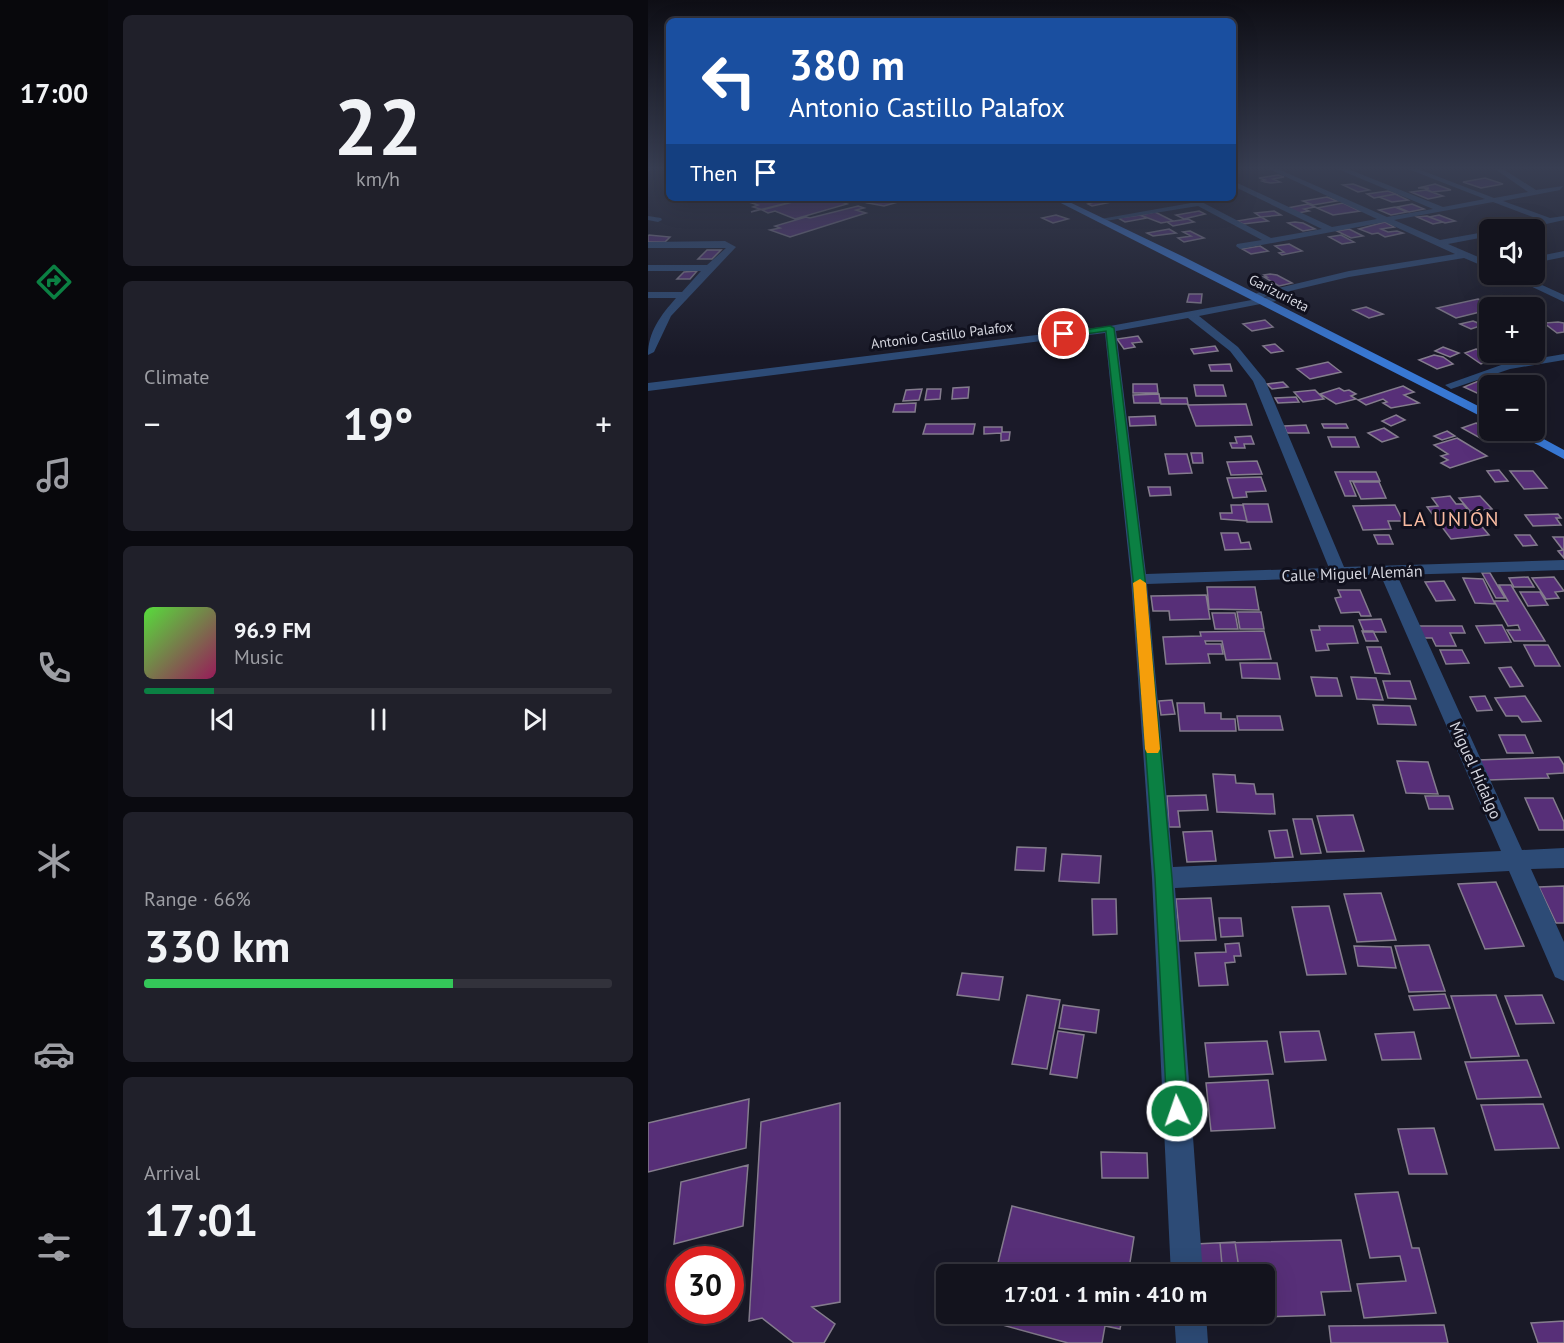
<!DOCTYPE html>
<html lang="en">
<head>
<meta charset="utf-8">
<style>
	body { margin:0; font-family:"PT Sans",sans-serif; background:#20202a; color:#f1f3f6; height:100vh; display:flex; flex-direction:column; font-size:22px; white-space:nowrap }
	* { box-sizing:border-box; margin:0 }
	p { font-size:20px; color:#9d9ea4 }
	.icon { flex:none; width:33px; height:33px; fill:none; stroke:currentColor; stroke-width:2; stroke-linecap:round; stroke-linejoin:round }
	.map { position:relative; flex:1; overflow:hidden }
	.panel { display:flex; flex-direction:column; gap:15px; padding:15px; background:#0a0a10; width:540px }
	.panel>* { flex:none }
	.banner { position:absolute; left:18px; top:18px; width:570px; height:183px; border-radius:9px; box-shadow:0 6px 24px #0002,0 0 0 2px #32323b; background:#1a4fa0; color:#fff; overflow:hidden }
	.buttons { position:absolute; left:831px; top:219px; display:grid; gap:12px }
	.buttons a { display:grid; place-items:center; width:66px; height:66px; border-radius:9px; background:#13131d; box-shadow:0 6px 24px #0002,0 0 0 2px #32323b; font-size:30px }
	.speed { position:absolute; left:18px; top:1246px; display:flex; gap:12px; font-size:30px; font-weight:700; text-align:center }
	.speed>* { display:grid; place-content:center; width:78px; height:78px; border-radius:50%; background:#13131d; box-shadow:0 6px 24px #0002,0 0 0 2px #32323b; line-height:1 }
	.speed .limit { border:9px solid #d22; background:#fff; color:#111 }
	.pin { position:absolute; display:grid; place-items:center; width:51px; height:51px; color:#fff; margin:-26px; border:3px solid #fff; border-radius:50%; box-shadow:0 2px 6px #0007 }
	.me { position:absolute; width:66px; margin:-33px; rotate:357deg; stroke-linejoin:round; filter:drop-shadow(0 0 4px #0008) }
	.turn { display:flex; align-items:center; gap:21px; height:126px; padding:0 24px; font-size:27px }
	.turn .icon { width:78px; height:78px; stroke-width:2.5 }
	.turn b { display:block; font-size:42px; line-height:51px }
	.then { display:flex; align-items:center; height:57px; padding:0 24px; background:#0003; gap:12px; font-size:22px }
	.big { font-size:45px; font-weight:800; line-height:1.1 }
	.panel .tile { flex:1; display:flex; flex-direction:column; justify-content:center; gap:9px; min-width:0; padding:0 21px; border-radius:9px; background:#20202a }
	.panel .dial { align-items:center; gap:0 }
	.dial b { font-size:78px; line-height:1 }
	.song { display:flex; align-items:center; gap:18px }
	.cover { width:72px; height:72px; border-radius:9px; background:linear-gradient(135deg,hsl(110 70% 55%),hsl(330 70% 35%)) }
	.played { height:6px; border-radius:3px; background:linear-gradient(90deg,#0b8043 15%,#32323b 15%) }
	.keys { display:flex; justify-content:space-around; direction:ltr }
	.heat { display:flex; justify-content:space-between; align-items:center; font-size:33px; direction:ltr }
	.charge { height:9px; border-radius:4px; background:linear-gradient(90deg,#34c759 66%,#32323b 0) }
	.trip { position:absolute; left:288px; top:1264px; width:339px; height:60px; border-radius:9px; background:#13131d; box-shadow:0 6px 24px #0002,0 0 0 2px #32323b; font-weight:800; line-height:60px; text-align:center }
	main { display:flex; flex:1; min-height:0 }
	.dock { display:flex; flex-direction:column; width:108px; justify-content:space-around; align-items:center; background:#08080c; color:#9d9ea4 }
	.dock .icon { width:42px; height:42px }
	.dock .selected { color:#0b8043 }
	.dock b { font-size:27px; color:#f1f3f6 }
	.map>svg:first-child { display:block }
	.building { fill:#572f78; stroke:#847c8d; stroke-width:1.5 }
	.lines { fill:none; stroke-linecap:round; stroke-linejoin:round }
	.minor { fill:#2d4b76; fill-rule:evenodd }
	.major { fill:#3878d4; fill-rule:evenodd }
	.route { fill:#0b8043; stroke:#07532c; stroke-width:1.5 }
	.slow { fill:#f59e0b }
	.labels { text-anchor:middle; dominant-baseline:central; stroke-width:6; stroke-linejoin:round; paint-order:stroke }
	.far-street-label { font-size:14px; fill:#d5d6df; stroke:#10101d }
	.street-label { font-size:16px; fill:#d5d6df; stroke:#10101d }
	.quarter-label { font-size:20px; letter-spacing:1.5px; fill:#f9bba1; stroke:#10101d }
</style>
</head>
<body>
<main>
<nav class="dock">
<b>17:00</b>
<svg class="icon selected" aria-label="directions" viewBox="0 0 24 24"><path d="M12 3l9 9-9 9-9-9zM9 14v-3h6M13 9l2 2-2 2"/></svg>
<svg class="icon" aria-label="music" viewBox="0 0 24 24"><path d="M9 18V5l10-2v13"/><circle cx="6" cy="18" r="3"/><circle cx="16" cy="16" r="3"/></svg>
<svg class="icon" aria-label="phone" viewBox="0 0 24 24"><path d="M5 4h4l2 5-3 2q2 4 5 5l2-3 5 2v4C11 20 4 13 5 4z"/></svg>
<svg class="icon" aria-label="climate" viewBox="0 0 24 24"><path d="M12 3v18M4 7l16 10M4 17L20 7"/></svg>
<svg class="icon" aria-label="car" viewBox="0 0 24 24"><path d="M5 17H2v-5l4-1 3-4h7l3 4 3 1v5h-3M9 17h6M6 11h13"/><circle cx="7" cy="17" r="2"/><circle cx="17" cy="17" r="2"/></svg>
<svg class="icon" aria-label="filters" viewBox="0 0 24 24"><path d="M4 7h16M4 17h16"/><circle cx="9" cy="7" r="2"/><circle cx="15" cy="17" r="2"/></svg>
</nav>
<section class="panel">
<div class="tile dial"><b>22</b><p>km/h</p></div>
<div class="tile"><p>Climate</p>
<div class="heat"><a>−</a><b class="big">19°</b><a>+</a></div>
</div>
<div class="tile">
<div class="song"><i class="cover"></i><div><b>96.9 FM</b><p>Music</p></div></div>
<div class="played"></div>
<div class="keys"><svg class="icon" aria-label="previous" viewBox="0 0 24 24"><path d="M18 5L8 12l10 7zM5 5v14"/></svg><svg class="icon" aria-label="pause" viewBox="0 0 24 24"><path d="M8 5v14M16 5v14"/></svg><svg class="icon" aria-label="next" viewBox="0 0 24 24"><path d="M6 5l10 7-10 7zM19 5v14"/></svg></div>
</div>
<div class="tile"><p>Range · 66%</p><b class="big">330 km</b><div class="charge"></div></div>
<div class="tile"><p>Arrival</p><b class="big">17:01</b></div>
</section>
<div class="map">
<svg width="916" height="1343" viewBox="0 0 916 1343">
	<rect width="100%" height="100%" fill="#191927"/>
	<path class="building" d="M630,175L636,177L625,179L632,182L623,183L617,182L614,181L617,180L611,178Z
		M837,178L855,184L833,188L815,182Z
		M705,184L721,190L710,192L695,185Z
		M787,184L803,190L784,192L778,189L781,188H770Z
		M778,190L795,196L780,199L763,192Z
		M740,191L748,194L726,198L719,194Z
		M747,194L760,200L744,202L731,197Z
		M679,197L689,201L665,205L655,201Z
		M90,198H125L105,203Z
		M125,198H160L103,212L112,209L105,207L110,205L104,203Z
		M160,198H190L196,200L191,201L199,204L147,219L127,211L120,213L114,210Z
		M235,198H253L257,200L236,206L220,203Z
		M444,198H469L473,200L444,206L440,204L446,202L439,199Z
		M695,203L712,211L685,215L669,208Z
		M660,204L667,207L656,209L661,211L650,213L639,208Z
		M764,204L776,209L761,212L749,207Z
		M210,206L216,208L208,210L218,213L142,237L122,230L132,228L127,226L158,217L162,218Z
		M747,207L759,212L743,215L731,210Z
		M551,211L557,214L536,219L528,215Z
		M626,211L633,215L613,217L607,213Z
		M507,212L525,221L513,223L492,215Z
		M408,215L420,219L405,223L394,218Z
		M492,215L499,218L477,222L470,218Z
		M791,215L807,221L797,223L781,217Z
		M779,216L795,222L785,224L769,217Z
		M613,217L620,221L595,224L589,221Z
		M540,219L546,222L525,226L519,222Z
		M647,222L655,223L667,229L655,231L640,223Z
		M737,222L746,227L733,229L740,232L749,231L755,233L737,237L730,233L724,234L711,229Z
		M521,229L528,233L505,236L499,233Z
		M701,229L715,236L703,238L689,231Z
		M542,231L556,238L536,242L530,238L543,236L535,232Z
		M693,235L706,242L694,244L681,237Z
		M0,236L1,235L22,237L17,242H0Z
		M641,244L654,251L634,255L631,253L636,252L627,246Z
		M612,246L620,251L603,254L594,249Z
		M59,250H73L64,259H50Z
		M49,271L42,279H29L36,272Z
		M622,274L629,275L644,283L631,286L616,277H619L616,275Z
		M541,294H554L553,303L539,302Z
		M830,299L848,308L808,318L789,308Z
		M718,307L735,314L721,318L705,310Z
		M617,320L625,327L604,331L595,324Z
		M825,321L835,325L823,329L812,324Z
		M910,322L916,323V332L909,333L896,323Z
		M490,336L494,342L484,343L487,347L476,349L469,339Z
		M627,344L635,351L623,353L615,346Z
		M567,346L570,351L546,354L543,349Z
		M795,347L811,353L802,357L787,351Z
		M828,349L848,358L833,364L817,353Z
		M786,355L795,357L805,364L789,369L771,360Z
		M680,362L693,372L662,379L649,369Z
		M582,364L584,371H563L561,365Z
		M833,380L844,386H842V390L831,394L816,387Z
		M635,382L640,387L624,389L619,384Z
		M485,384H509L510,393H485Z
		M546,385H575L578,396H548Z
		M755,386L766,392L756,395L771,403L743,408L735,403L739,402L735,399L718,405L710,400Z
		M321,387L320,398L304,399L305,388Z
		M691,388L696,391L701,390L708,394L703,396L708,399L688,404L672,394Z
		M274,389L271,400L255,401L258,390Z
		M279,389H293L292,399L277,400Z
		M667,390L676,399L655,402L646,392Z
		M511,394L512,403H486L485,395Z
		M648,397L651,402L630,403L627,398Z
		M512,398H539L540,404H513Z
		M268,403L267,412H245L247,404Z
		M598,404L604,425L548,426L540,405Z
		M748,415L757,420L743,426L734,421Z
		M507,416L508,425L482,426L481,417Z
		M828,423L842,430L845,432L832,438L814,428Z
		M278,424H327L325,434H275Z
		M674,424H698L700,428H676Z
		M658,425L661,433H639L636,426Z
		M336,427H354V432H362L361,440L353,441V433L336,434Z
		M736,428L750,437L734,442L720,433Z
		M799,431L807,436L794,440L786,436Z
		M603,436L606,444H596L597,448H584L582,443H589L587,437Z
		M680,437H707L711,447H684Z
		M809,438L839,456L802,468L793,463L800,460L793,456L800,454L786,445Z
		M543,453H554L555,463H545Z
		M517,454H539L544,473L521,474Z
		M609,461L614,474L583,475L579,462Z
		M851,470L860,481L847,482L839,471Z
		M862,471H885L899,488L876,489Z
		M687,472H728L732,481H702L708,496H697Z
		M613,477L618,491L598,492L599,497L585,498L579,478Z
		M705,482H731L738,498L713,499Z
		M500,487H522L523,495L502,496Z
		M802,496L808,504H815L841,535L803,539L779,507L790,506L784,498Z
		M832,496L844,509L822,511L811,498Z
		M595,504H620L624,522H599Z
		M583,505H595L599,521L573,519L572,513H584Z
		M747,505L755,521H740L743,529L715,530L705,506Z
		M910,514L913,518H908L913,525L885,526L877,515Z
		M573,533H590L593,543L601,542L603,549L577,550Z
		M726,535H741L745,544H730Z
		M867,535H882L889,545L875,546Z
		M905,537H916V558L910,551L915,550Z
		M834,573H842L857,598H848Z
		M880,577L886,587H866L861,578Z
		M906,577L916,591L907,592L911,598L898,599L884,578Z
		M815,578L835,579L847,604L827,603Z
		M796,581L807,600L788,601L777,582Z
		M851,585H863L897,641H866L859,630H872L870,625L860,626L846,601H860Z
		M559,587H607L611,610L561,609Z
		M690,590H712L723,616H713L711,612L693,613L687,598L693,597Z
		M872,592H892L900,605L880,606Z
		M558,595L562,619L522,620L521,611H505L503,596Z
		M589,612H613L616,629H592Z
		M564,613H587L590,629H567Z
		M733,619L738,632H716L711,620Z
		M854,625L863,642L837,643L828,626Z
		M671,626H705L710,643L679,644L681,650L668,651L663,630H672Z
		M769,626H814L817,633H802L808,646H788L784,638H774Z
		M616,631L623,659L578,660L574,641H557L558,644H573L575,654H560L562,663L518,664L515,637L553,636L552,632Z
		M714,631H725L730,641H718Z
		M876,645H900L912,666H887Z
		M719,647H733L742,674L727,673Z
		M792,650H814L821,663L798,664Z
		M592,663H629L632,679L594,678Z
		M863,667L875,686L862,687L851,668Z
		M663,677L689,678L694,696H668Z
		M703,677L728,678L735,700L709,699Z
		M735,681H762L768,699L740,698Z
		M837,696L844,710L829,711L822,697Z
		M877,696L893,721L874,722L870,716H858L847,698Z
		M524,700L527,714L513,715L511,701Z
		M529,703H556L557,713H573V719H587L588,731H532Z
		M725,705L762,706L768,725L730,724Z
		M589,716H632L635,730H591Z
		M851,735H877L885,753H859Z
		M911,757L916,765V773L899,774L901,778L840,780L830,760Z
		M749,761L780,762L790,794L758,793Z
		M565,774L587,775L588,783L606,784L608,794H625L627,814L569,812Z
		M558,795L560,810L530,811L532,827H521L519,796Z
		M777,796H801L805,809H781Z
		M877,798H905L916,822V830H891Z
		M705,815L716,851L679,852L669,816Z
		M645,819H664L673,853L653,854Z
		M639,830L645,857L627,858L621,831Z
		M564,831L568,861L539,862L535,832Z
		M369,847L398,848L396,871L367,870Z
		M414,854L453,856L451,883L411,881Z
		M848,882L876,946L837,949L810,884Z
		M916,886V923H908L891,887Z
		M733,893L748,940L709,942L696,894Z
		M563,898L568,940L532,941L528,899Z
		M444,899H468L469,934L445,935Z
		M681,906L698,974L659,975L644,907Z
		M571,918H593L595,936L573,937Z
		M591,943L593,956H586L587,962L577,963L580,985L551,986L547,953L578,952L577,944Z
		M781,945L797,991L761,992L747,946Z
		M706,946L743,947L748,968L710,966Z
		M314,973L355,977L351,1000L309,995Z
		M797,994L802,1008L766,1010L761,996Z
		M379,995L412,1000L399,1069L364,1064Z
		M848,995L871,1056L823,1058L803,996Z
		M894,995L906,1023L868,1024L857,996Z
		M415,1005L451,1010L448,1033L411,1028Z
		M410,1031L436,1035L429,1078L402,1074Z
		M671,1031L678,1060L637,1062L632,1032Z
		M766,1032L773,1059L734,1060L727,1034Z
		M619,1041L625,1074L561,1077L557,1043Z
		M879,1060L893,1097L829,1099L817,1062Z
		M620,1080L627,1128L563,1131L558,1083Z
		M101,1099L98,1148L0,1172V1123Z
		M192,1103V1302L164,1307L187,1324L176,1343H146L114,1318L101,1321L113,1122Z
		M895,1104L911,1148L847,1150L833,1105Z
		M786,1128L799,1174H761L750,1129Z
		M453,1152L499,1153L500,1178H454Z
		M100,1165L95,1226L26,1244L33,1182Z
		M750,1192L764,1248H771L788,1313L716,1318L709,1284L758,1281L752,1256L722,1258L707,1194Z
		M364,1206L486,1237L480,1275H347Z
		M693,1240L703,1291L673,1292L677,1315L580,1318V1314H616V1275H575L572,1243Z
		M587,1242L592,1275H550L547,1244Z
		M337,1314H475L472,1329L457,1326L454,1343H420L336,1320Z
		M554,1314H600V1315L555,1318Z
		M916,1321V1343H890L883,1323Z
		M796,1325L800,1343H683L681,1326Z"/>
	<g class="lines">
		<path class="minor" d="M0,169H5L0,172Z
			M621,169H630L739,217L785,209L690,169H700L795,207L837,199L760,169H770L846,198L880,192L847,169H855L888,190L915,186L912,190L855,201L902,218L916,216V220L872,230H854L893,220L845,202L746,220L792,240L842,231V236L800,244L842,262V269L816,258L701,277L612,298L607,295L609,293L701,271L807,254L737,222L592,249L588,246L589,244L614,240L550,206L451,222L447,220L543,203L536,198H546L623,238L674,229L585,186V181L684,227L729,219Z
			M0,216L13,218L14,220L10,222L0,220Z
			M77,241L88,247L23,316L6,352L0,355C0,332 13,315 28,298H0V292H34L53,271H0V265H59L78,248H0V242Z
			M916,251V257L886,263V257Z
			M857,274H870L916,295V302Z
			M625,296L630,299L628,301L551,316L590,347L617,380L696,567L916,560V570L749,575L874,850L916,848V868L883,869L916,942V981L907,977L861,871L527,888L555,1275H523L504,878L483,579L457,333L0,391V383L462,326ZM540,318L582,351L605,381L681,568L498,574L468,331ZM733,576L853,851L525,867L499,584Z
			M916,354V360L862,369L803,389L797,385L856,364Z
			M526,1314H558L560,1343H528Z"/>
		<path class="major" d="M403,198H413L536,257L842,412V421Z
			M862,430H879L916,450V459Z"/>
	</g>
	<linearGradient id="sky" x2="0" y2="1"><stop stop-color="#0e0e15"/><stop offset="0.47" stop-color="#383e52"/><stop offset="1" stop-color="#383e52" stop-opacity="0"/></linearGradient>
	<rect width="916" height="357" fill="url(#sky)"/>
	<path class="route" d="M462,326L466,328L497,579L524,878L540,1111L537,1119L529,1122L522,1119L519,1111L507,878L485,579L458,331L416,337L411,334Z"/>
	<path class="slow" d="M492,579L498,583L512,749L510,753H499L497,749L485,583Z"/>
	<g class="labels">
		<g class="far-street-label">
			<text transform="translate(631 293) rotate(27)">Garizurieta</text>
			<text transform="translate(294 335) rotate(-7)">Antonio Castillo Palafox</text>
		</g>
		<g class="street-label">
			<text transform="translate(704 573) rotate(-2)">Calle Miguel Alemán</text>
			<text transform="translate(828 770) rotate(66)">Miguel Hidalgo</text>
		</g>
		<g class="quarter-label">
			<text x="803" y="519">LA UNIÓN</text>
		</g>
	</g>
</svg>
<div class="buttons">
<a><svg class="icon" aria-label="sound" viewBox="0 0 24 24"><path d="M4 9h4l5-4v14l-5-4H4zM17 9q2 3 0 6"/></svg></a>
<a>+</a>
<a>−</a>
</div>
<div class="speed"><div class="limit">30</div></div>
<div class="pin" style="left:416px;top:334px;background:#d93025"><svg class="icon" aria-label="arrive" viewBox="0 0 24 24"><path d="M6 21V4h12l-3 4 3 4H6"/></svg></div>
<svg class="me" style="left:529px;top:1111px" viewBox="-20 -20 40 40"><circle r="17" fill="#0b8043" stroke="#fff" stroke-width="3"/><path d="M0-11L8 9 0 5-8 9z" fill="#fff"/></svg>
<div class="trip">17:01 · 1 min · 410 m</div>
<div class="banner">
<div class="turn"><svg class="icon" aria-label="left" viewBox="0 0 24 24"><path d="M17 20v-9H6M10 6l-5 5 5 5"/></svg><div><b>380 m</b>Antonio Castillo Palafox</div></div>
<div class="then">Then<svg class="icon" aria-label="arrive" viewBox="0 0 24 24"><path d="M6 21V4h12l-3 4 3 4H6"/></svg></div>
</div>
</div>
</main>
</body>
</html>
